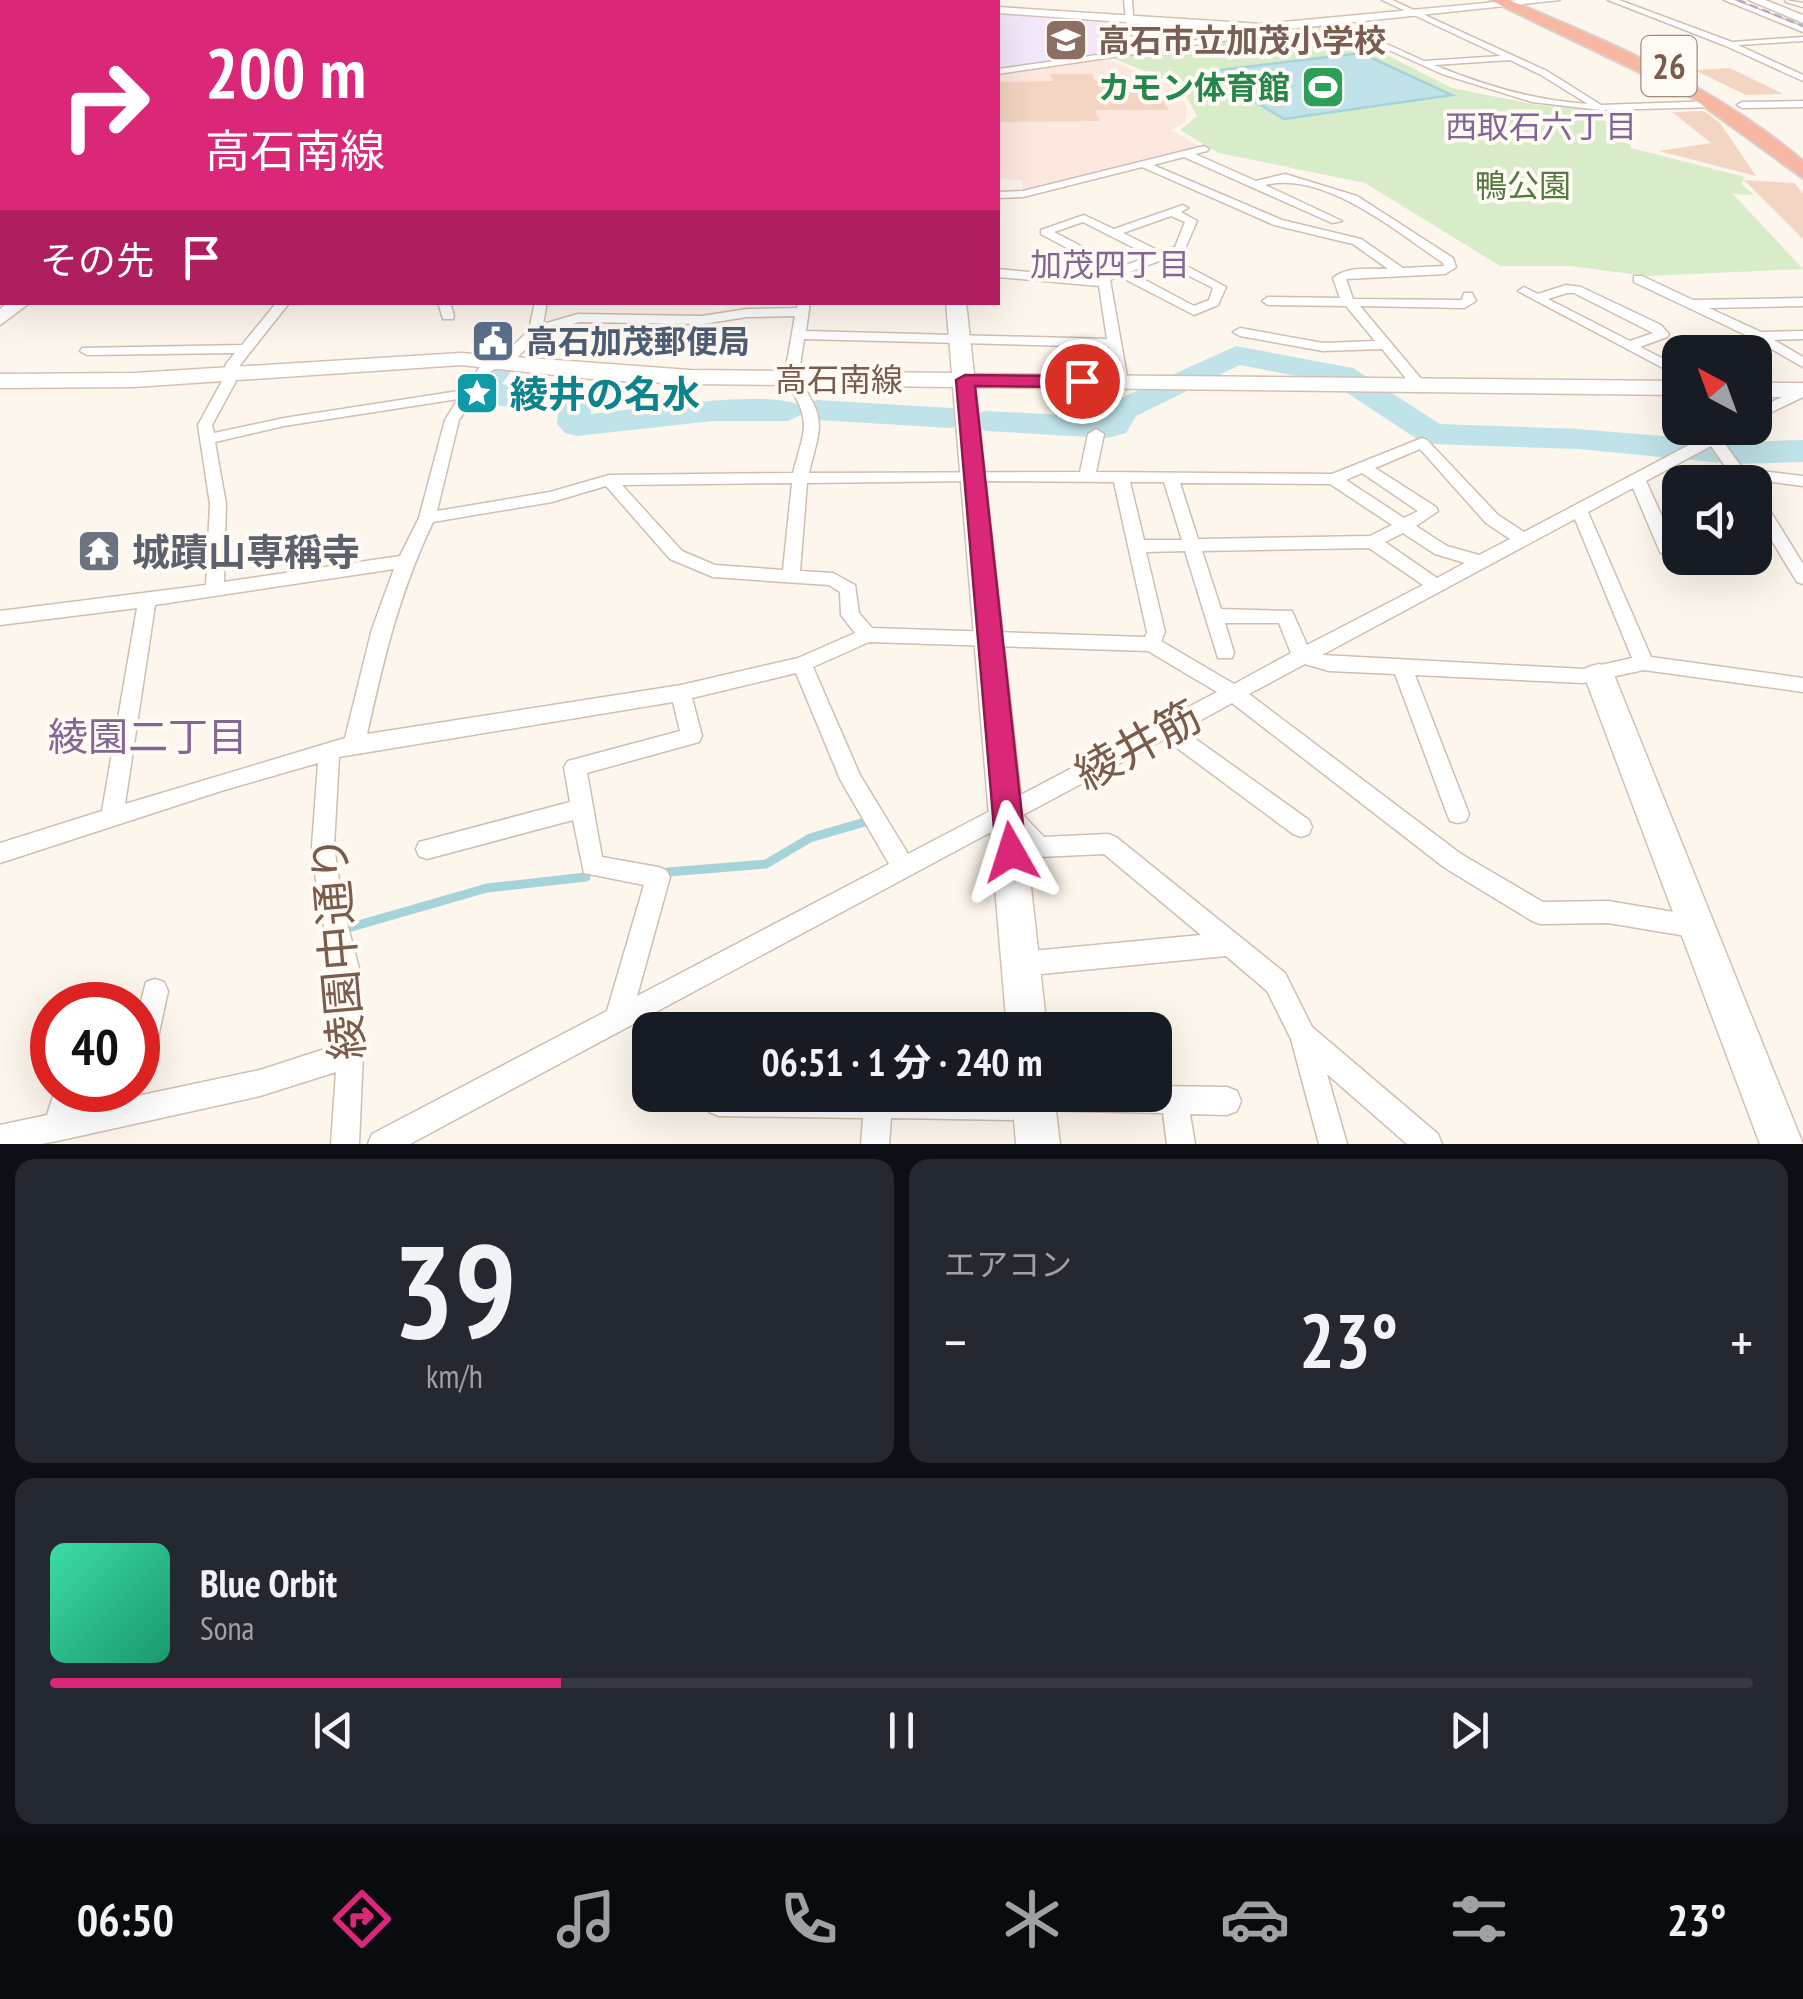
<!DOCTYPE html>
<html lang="ja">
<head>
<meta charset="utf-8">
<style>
	body { margin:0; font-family:"PT Sans Narrow","Noto Sans JP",sans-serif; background:#242831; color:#f1f3f6; height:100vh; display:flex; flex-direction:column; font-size:38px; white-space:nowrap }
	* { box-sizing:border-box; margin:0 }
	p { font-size:32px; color:#9ea1a6 }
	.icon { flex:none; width:55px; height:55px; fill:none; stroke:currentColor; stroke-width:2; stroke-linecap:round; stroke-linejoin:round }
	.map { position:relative; height:1144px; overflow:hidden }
	.side { display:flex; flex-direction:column; gap:15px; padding:15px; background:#0d0f14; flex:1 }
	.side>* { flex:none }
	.top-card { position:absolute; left:0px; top:0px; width:1000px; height:305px; box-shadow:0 10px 40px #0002; background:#db2777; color:#fff; overflow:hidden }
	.needle { width:65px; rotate:319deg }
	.tools { position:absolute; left:1662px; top:335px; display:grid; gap:20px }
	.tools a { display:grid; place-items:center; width:110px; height:110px; border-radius:20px; background:#171b24; box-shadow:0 10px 40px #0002; font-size:50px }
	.speed { position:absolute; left:30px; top:982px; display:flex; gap:20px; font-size:50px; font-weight:700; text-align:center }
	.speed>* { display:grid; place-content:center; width:130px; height:130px; border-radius:50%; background:#171b24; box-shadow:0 10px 40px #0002; line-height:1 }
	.speed .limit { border:15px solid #d22; background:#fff; color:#111 }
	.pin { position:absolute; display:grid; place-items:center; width:85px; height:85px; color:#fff; margin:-42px; border:5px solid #fff; border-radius:50%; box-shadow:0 2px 10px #0007 }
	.me { position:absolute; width:110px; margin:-55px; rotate:354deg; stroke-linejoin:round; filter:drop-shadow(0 0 8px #0008) }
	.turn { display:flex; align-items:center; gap:35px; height:210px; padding:0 40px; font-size:45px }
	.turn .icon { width:130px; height:130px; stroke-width:2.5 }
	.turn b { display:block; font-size:70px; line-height:85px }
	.then { display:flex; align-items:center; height:95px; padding:0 40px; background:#0003; gap:20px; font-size:38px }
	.big { font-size:75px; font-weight:700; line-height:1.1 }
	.side .widget { flex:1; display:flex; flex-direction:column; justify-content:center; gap:15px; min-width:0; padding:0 35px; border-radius:20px; background:#242831 }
	.side .dial { align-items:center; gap:0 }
	.dial b { font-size:130px; line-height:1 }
	.song { display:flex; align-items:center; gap:30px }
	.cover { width:120px; height:120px; border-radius:15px; background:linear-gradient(135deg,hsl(160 70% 55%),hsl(160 70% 35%)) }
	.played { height:10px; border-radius:5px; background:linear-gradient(90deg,#db2777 30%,#363941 30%) }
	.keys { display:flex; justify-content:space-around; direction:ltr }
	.heat { display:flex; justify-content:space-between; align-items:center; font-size:55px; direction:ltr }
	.side .tiles { flex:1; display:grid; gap:15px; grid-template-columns:1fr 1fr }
	.widget:last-child { grid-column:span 2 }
	.trip { position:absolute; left:632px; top:1012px; width:540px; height:100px; border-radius:20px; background:#171b24; box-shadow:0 10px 40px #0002; font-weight:700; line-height:100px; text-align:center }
	.menu { display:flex; height:160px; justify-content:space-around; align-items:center; background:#090b0e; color:#9ea1a6 }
	.menu .icon { width:70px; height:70px }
	.menu .active { color:#db2777 }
	.menu b { font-size:45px; color:#f1f3f6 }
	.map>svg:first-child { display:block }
	.commercial { fill:#fde8e0 }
	.education { fill:#f3e8fa }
	.green { fill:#d8ecc9 }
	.water { fill:#bfe3e8; stroke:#a5d3da; stroke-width:2.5 }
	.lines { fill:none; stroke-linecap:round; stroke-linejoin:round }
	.stream { stroke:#a5d3da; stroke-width:9 }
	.river { fill:#bfe3e8; fill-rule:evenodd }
	.building { fill:#f3d5c3 }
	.street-casing { stroke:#d1beb0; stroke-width:3 }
	.secondary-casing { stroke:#d6c0b0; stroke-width:3 }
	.highway-casing { stroke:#dad1cd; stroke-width:4 }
	.street { fill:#fff; fill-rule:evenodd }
	.secondary { fill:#fff; fill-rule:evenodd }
	.highway { fill:#f7b7a3; fill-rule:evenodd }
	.rail { stroke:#b9a8c9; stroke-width:2.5; stroke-dasharray:8 5; stroke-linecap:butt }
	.route { fill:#db2777; stroke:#8e194d; stroke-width:2.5 }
	.labels { text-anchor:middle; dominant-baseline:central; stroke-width:8; stroke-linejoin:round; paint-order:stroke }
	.far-education-label { font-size:32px; font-weight:bold; fill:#785e54; stroke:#fffaf3; text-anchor:start }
	.far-leisure-label { font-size:32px; font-weight:bold; fill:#27864d; stroke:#fffaf3; text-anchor:end }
	.far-neighbourhood-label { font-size:32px; fill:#846695; stroke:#fffaf3 }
	.far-park-label { font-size:32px; fill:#537a41; stroke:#fffaf3 }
	.far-service-label { font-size:32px; font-weight:bold; fill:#4e5e75; stroke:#fffaf3; text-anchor:start }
	.far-street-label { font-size:32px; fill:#7a5c4d; stroke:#fffaf3 }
	.shield { fill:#fffaf3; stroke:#a28b7f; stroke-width:2.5 }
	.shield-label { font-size:35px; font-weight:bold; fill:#7a5c4d }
	.culture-label { font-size:38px; font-weight:bold; fill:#0d838f; stroke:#fffaf3; text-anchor:start }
	.worship-label { font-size:38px; font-weight:bold; fill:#5b616d; stroke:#fffaf3; text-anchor:start }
	.neighbourhood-label { font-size:40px; fill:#846695; stroke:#fffaf3 }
	.near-street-label { font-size:45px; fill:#7a5c4d; stroke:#fffaf3 }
</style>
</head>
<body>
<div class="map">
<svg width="1803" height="1144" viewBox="0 0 1803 1144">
	<rect width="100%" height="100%" fill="#fdf6ec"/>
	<path class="commercial" d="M1102,57L1172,85L1186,104L1187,116L1186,122L1171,130L1204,149L1023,194L1022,180L998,179V72Z"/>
	<path class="education" d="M998,14L1124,23L1130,38L1146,46L998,69Z"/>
	<path class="green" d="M1330,26L1452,88L1537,105L1612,111L1601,120L1625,126L1631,148L1745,177L1741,184L1754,195L1733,194L1803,269L1647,276L1570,266H1500L1365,183L1219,153L1180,130L1197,116L1181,86L1112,58L1265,35L1272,31Z"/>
	<path class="water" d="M1361,53L1452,95L1284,119L1205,72Z"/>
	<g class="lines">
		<path class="stream" d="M668,872L766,864L810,838L868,821
			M348,928L487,888L586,877"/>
		<path class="river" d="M0,234H2V250H0Z
			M1236,346L1353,368L1440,424L1578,429L1733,442L1803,440V462L1733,464L1578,449L1432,444L1420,441L1332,383L1240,365L1136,416L1126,433L1107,438L986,431L974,428L969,421L974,414L986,411L1101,417L1110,403Z
			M496,360L507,363L512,370L502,384C530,392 559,379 588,386L592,393L591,414C631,410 775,387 802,407L817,400L951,408L963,411L968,418L963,425L951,428L817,420L803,414L788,421H713L577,436L565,433L557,424L559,404C532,406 485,414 467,389L485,363Z"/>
	</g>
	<path class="building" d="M1730,68L1783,94L1746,95L1694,70Z
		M1050,74H1092L1095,81H1152L1169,110H1095L1100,121L998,122V82L1053,81Z
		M1704,111L1720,123L1756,176L1659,151L1711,143L1672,112Z
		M1744,180L1794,183L1803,193V239Z"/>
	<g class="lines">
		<g class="street-casing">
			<path id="street" d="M559,0H567V2H560Z
				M1124,0H1132L1134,29L1155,46L1254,32L1261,26L1265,28L1256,36L998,74V69L1146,48L1127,30Z
				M1382,0H1392L1547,71L1601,105L1717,101L1722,104L1717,107L1601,110L1532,102L1442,74L1329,23L1336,21L1424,61L1501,56ZM1510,60L1541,75L1588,104C1534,101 1483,85 1434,65Z
				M1608,0H1619L1732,42L1803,37V41L1738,45L1803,75V81L1726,46Z
				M1724,0H1734L1803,27V32Z
				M1785,0L1803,3V7L1786,2Z
				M0,76L2,77V81L0,82Z
				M2,98V104L0,105V99Z
				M1803,101V107L1742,108L1737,105L1742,102Z
				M0,144H2V150H0Z
				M1204,146L1209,149L1207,151L1195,154L1256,181L1285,174L1357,196L1453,258L1456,267L1445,274L1346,279L1353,299L1462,300L1464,293H1472L1476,301L1464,308L1360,306L1423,381V387H1413L1382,349L1323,351L1240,336L1233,332L1240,328L1323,343L1375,341L1346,306L1268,305L1262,301L1268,297L1340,298L1333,278C1347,266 1370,269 1388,269L1353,244L1274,225L1142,167L1023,197L998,198V192L1023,191ZM1184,157L1332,223L1342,221L1265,185C1324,170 1397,232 1443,263L1444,266L1403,268L1361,239L1282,220L1153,165Z
				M1183,205L1188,208L1181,212L1197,221L1184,251L1170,257L1226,287L1218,305L1194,315L1119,276L1110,280L1128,382L1126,385H1116L1114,382L1109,347L804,339L798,379C828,420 820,427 809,473L1080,472L1088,434L1096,429L1104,434L1096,472L1332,474L1422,438L1427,440L1498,515L1524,532L1708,435L1724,428H1741L1722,440L1743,469L1803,476V486L1750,479L1752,482H1736L1711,446L1646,481L1678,552L1669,558L1660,552L1633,488L1588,512L1651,657L1803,678V692L1644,670L1583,683L1415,675L1469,814L1466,821L1458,823L1450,821L1447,814L1395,674L1329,671L1305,664L1249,694L1461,854L1543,902L1608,901L1698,916L1706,919L1710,927L1706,935L1698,938L1608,923L1540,924L1532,921L1445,868L1232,703L1183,730L1309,820L1312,827L1309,834L1301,837L1293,834L1165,739L1023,815L1044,837L1108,834L1116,837L1285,973L1312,1027L1438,1134L1442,1144H1407L1327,1074L1347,1144H1319L1291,1039L1267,991L1226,956L1021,976L1012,972L1009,964L1012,956L1021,952L1201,935L1104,854L1039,857L1031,854L1004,825L410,1144H368L372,1134L607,1011L644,885L584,873L573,820L427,859L419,856L416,849L419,842L570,802L564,767L568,761L680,731L673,702L339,757L334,846L343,908L360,972L363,1054L359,1144H331L336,1072L260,1096L57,1141L41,1144H0V1125L47,1115L55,1090H77L79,1096L76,1109L260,1070L337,1045L336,972L319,908L312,846L318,763L221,791L0,863V843L102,811L137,608L0,625V611L206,585L210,504L198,425L221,383L226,364L235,353L87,355L80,351L82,348L242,345L277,302H290L240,365L235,383L212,425L214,433L284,418L465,390L481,365L507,352L529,330L535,302H547L543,324L578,314L702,316L747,309L797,308L798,302H810L806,331L1107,339L1099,286L998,277V269L1098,279L1110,271L1041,234V230L1084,215L1114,229ZM1171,216L1185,222L1175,247L1161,252L1123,233ZM1083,222L1150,256L1121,267L1054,232ZM1159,261L1213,288L1209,300L1194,306L1130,272ZM795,316L784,379C813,421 805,427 793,473L609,475L550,492L437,511L459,420L491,371L517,358L540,334L579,322L702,324L747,317ZM458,399L445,420L419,518L400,556L224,582L226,504L215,442L284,426ZM1420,449L1486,523L1510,539L1479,555L1447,546L1416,526L1438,511L1436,507L1375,468ZM1362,473L1418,511L1404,518L1346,480ZM974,481L1114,482L1147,632L1145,637L872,628L859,613L855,585L833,573L800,571L807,483ZM1130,482H1164L1182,540H1144ZM792,483L783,570L715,565L682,551L622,485ZM1180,483L1330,484L1392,525L1370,536L1198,539ZM606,486L670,559L713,577L829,585L840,592L841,615L855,633L798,658L681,685L367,734C384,658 399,593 433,522L552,502ZM1575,519L1632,658L1583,669L1322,655ZM1403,533L1435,554L1465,563L1437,578L1385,542ZM1369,548L1423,585L1307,645L1292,611L1221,609L1202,551ZM1185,551L1218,658H1232L1234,653L1225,623H1279L1291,653L1234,684L1161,641L1165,632L1146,552ZM394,569L372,629L345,738L125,804L155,605ZM869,642L1148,651L1217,692L908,854L860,775L813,667ZM796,673L840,779L889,864L637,996L670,877L666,870L658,867L602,857L587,773L699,742L702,736L692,698Z
				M0,217H2V223H0Z
				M0,260L2,261V267L0,268Z
				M1634,276H1642L1693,300L1803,298V306L1709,308L1761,332L1803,331V339L1774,340L1803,357V367L1754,339L1634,282Z
				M1566,285L1581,287L1661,325L1669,334L1667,337L1640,347L1680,367V377L1518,291L1524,287L1538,294ZM1567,293H1574L1653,333L1630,341L1548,299Z
				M438,302H450L454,316L453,319H443Z
				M1803,387V397L1755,420V410Z
				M1755,495L1761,496L1803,564V584L1797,582L1755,513Z
				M155,979L164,982L168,991L151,1070L147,1079L138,1083V1013L146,982Z
				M1155,1086L1227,1087L1237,1091L1241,1101L1237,1111L1227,1115L1190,1114L1195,1144H1167L1163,1113L1034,1110L1012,1120L891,1118L889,1144H861L863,1118L719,1116L709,1112L705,1102L708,1095H1155Z"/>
		</g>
		<g class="secondary-casing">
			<path id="secondary" d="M848,0H893L895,2H850Z
				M1518,0H1560L1261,32L998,13V7L1261,24Z
				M1749,0H1765L1803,15V23Z
				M2,148V158L0,159V149Z
				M8,302H31L0,325V309Z
				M946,302H966L974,374L1680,381V395L975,387L1047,1030H1007L953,387L690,384L601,380L461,365L134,387L0,388V374L134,373L461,353L690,370L952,373Z
				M1755,383H1803V397H1755Z
				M1599,664L1610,667L1614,675L1803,1144H1760L1584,675L1588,667Z
				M1012,1095H1054L1060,1144H1016Z"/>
		</g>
		<g class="highway-casing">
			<path id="highway" d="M1490,0H1509C1613,44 1716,87 1803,161V178L1691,97Z"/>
		</g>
		<use href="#street" class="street"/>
		<use href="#secondary" class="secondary"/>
		<use href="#highway" class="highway"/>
		<path class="rail" d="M1738,0L1803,26"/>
	</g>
	<path class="route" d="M965,375L1082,376L1091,381L1082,387L975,386L1026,852L1021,861L1011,864L1001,861L996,852L956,380Z"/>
	<defs>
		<g id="school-square" transform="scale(2.25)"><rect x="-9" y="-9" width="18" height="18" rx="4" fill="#8d6e63" stroke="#fffaf3"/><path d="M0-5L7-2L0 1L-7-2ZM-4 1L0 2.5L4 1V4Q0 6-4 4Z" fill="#fff"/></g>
		<g id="stadium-square" transform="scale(2.25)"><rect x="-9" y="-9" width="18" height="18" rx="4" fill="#2e9e5b" stroke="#fffaf3"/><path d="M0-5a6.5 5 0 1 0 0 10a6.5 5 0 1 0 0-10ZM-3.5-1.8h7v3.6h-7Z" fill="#fff"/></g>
		<g id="civic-square" transform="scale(2.25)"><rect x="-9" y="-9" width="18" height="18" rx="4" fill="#5c6f8a" stroke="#fffaf3"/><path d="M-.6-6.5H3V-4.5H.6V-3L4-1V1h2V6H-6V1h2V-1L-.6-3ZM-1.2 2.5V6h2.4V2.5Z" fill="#fff"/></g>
		<g id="sight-square" transform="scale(2.25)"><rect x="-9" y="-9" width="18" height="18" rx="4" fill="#0f9aa8" stroke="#fffaf3"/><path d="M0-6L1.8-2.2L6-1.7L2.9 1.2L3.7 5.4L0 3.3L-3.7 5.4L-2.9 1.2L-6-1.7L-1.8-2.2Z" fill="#fff"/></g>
		<g id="temple-square" transform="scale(2.25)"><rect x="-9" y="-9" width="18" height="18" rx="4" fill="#6b7280" stroke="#fffaf3"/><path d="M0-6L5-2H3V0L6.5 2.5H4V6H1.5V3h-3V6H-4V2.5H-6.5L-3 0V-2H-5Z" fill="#fff"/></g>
	</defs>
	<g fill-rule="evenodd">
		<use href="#school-square" x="1066" y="40"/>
		<use href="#stadium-square" x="1323" y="87"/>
		<use href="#civic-square" x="493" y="341"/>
		<use href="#sight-square" x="477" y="393"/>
		<use href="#temple-square" x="99" y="551"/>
	</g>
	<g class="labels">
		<g class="far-education-label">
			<text x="1098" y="40">高石市立加茂小学校</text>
		</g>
		<g class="far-leisure-label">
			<text x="1290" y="87">カモン体育館</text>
		</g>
		<g class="far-neighbourhood-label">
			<text x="1541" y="126">西取石六丁目</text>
			<text x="1110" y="264">加茂四丁目</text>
		</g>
		<g class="far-park-label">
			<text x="1523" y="185">鴨公園</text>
		</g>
		<g class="far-service-label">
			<text x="526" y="341">高石加茂郵便局</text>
		</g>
		<g class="far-street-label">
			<text x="839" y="379">高石南線</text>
		</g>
		<rect class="shield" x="1641.5" y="36" width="55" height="60" rx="8"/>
		<g class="shield-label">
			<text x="1669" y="66">26</text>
		</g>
		<g class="culture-label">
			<text x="510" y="393">綾井の名水</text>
		</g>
		<g class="worship-label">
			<text x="132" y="551">城蹟山専稱寺</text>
		</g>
		<g class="neighbourhood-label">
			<text x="148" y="736">綾園二丁目</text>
		</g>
		<g class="near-street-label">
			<text transform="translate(1137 744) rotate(-29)">綾井筋</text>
			<text transform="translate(337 948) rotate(-95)">綾園中通り</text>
		</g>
	</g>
</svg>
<div class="tools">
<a><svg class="needle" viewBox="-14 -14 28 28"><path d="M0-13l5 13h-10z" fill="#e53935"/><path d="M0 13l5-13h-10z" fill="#9ea1a6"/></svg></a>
<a><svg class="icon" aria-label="sound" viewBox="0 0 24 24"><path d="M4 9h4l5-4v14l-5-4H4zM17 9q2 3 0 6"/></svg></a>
</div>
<div class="speed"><div class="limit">40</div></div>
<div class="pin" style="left:1082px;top:381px;background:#d93025"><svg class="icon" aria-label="arrive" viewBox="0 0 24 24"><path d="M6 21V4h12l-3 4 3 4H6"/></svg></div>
<svg class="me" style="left:1011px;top:852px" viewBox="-20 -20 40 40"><path d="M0-17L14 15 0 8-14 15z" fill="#db2777" stroke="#fff" stroke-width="4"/></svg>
<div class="trip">06:51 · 1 分 · 240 m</div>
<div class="top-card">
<div class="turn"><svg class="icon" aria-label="right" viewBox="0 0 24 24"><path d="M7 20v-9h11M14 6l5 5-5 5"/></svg><div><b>200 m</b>高石南線</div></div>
<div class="then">その先<svg class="icon" aria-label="arrive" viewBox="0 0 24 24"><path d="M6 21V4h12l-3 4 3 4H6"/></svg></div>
</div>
</div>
<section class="side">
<div class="tiles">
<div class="widget dial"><b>39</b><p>km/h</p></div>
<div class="widget"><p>エアコン</p>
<div class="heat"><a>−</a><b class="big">23°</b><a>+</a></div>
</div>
<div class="widget">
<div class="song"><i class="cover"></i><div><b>Blue Orbit</b><p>Sona</p></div></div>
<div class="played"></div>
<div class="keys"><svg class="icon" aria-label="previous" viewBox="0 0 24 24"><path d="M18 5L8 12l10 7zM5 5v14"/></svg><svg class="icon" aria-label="pause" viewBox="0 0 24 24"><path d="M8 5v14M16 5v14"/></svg><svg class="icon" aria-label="next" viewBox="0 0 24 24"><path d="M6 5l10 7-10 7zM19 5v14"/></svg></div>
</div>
</div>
</section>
<nav class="menu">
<b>06:50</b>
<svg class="icon active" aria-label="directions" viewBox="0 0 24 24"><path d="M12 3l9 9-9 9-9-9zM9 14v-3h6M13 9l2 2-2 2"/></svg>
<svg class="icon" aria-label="music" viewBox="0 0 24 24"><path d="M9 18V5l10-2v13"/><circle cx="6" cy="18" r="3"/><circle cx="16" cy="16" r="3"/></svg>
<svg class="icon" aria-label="phone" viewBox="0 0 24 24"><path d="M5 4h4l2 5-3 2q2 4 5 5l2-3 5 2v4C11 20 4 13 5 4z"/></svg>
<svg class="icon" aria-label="climate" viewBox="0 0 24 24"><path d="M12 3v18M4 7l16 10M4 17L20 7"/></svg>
<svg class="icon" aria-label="car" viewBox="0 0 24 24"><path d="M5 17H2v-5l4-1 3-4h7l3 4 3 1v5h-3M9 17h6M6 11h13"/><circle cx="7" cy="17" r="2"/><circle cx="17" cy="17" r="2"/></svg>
<svg class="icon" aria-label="filters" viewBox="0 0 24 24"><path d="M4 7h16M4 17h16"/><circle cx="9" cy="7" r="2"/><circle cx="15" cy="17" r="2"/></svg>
<b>23°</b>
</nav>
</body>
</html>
